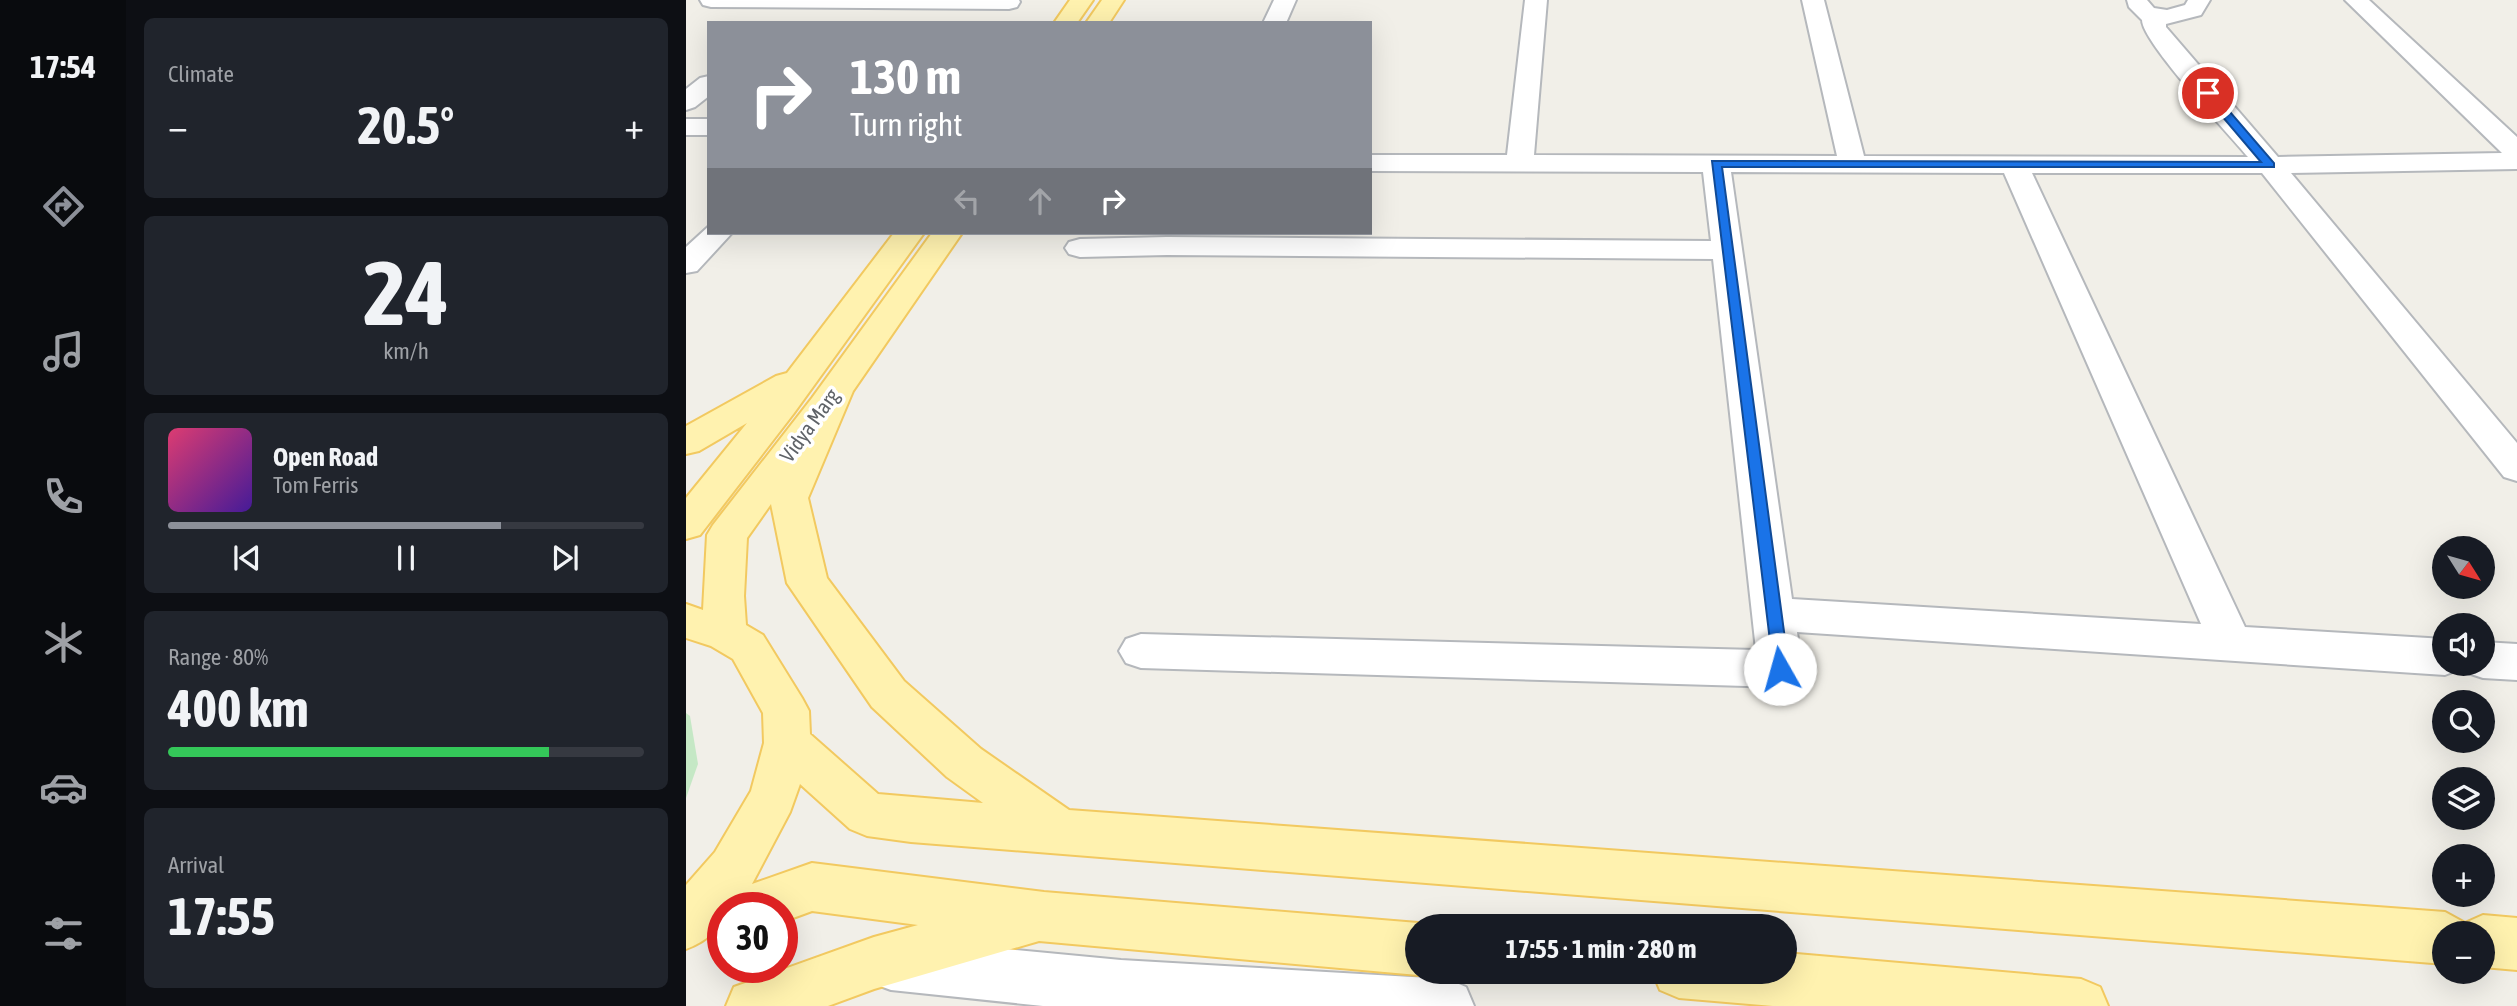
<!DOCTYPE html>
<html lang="en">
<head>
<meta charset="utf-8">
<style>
	body { margin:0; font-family:"Asap Condensed",sans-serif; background:#20242c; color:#f1f3f6; height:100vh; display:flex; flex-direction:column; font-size:26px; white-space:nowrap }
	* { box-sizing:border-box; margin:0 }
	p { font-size:23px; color:#9ea1a6 }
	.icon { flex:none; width:38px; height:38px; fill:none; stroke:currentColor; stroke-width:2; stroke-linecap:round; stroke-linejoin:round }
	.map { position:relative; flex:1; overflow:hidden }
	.details { display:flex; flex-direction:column; gap:18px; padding:18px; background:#0d0f14; width:560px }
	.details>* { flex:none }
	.guide { position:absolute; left:21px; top:21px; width:665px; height:214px; border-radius:0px; box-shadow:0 7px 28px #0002; background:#8c9099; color:#fff; overflow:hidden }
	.needle { width:46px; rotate:127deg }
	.buttons { position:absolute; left:1746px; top:536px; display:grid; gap:14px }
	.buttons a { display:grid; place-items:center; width:63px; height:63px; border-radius:50%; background:#171b24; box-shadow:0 7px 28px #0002; font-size:35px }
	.speed { position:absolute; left:21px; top:892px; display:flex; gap:14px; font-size:35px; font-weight:700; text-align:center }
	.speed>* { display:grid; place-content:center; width:91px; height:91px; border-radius:50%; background:#171b24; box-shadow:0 7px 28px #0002; line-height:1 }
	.speed .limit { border:10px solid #d22; background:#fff; color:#111 }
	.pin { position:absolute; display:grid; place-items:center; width:60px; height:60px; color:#fff; margin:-30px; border:4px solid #fff; border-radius:50%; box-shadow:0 2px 7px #0007 }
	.me { position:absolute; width:77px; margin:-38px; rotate:353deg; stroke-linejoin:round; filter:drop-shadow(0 0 5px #0008) }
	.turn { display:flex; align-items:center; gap:24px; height:147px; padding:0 28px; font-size:32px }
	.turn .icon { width:91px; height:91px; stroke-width:2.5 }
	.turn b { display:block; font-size:49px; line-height:60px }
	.lanes { display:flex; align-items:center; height:66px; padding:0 28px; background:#0003; justify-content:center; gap:35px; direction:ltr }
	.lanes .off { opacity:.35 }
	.big { font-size:52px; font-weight:700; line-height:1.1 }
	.details .widget { flex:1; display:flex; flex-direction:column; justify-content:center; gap:10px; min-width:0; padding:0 24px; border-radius:10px; background:#20242c }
	.details .dial { align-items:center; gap:0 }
	.dial b { font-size:91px; line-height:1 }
	.song { display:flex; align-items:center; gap:21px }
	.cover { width:84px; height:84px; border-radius:10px; background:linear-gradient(135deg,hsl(340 70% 55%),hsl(260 70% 35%)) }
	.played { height:7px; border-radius:4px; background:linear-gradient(90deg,#8c9099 70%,#363941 70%) }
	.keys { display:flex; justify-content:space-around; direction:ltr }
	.heat { display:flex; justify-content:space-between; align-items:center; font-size:38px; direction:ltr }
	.charge { height:10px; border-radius:5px; background:linear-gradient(90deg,#34c759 80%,#363941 0) }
	.trip { position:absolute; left:719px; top:914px; width:392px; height:70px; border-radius:35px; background:#171b24; box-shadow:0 7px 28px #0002; font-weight:700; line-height:70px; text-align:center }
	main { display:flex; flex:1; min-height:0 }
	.tab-bar { display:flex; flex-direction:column; width:126px; justify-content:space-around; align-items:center; background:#090b0e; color:#9ea1a6 }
	.tab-bar .icon { width:49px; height:49px }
	.tab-bar .selected { color:#8c9099 }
	.tab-bar b { font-size:32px; color:#f1f3f6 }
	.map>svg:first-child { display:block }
	.green { fill:#c5e8c5 }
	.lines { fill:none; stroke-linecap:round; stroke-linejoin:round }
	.minor-casing { stroke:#b5b8bc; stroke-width:4 }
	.major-casing { stroke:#f2c960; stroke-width:4 }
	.minor { fill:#fff; fill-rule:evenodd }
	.major { fill:#fff2af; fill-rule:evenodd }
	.route { fill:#1a73e8; stroke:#114b97; stroke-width:2 }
	.labels { text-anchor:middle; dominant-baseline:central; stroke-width:7; stroke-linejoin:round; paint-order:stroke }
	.street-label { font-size:21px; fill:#5f6368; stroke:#fff }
</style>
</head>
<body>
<main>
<nav class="tab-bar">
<b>17:54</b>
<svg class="icon selected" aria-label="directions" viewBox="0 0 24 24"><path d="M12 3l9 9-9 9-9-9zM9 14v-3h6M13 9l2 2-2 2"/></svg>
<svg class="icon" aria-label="music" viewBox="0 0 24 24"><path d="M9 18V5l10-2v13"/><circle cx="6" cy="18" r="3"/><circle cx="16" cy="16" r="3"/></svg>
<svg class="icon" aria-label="phone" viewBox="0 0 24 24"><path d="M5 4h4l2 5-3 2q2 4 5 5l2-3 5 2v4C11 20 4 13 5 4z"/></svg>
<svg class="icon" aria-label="climate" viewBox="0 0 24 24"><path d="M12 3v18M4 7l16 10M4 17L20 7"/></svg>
<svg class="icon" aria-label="car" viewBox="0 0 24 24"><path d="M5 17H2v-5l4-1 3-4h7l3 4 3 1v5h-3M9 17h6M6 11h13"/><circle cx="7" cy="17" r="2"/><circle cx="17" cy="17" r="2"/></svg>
<svg class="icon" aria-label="filters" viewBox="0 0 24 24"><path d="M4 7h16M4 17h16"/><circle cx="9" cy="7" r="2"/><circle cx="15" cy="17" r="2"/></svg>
</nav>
<section class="details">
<div class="widget"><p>Climate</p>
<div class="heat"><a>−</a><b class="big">20.5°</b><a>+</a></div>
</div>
<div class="widget dial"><b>24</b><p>km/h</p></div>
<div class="widget">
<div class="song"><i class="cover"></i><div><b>Open Road</b><p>Tom Ferris</p></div></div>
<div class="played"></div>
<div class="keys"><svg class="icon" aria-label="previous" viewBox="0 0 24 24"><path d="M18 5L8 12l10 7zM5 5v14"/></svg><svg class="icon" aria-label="pause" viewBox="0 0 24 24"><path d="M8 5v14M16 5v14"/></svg><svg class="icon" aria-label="next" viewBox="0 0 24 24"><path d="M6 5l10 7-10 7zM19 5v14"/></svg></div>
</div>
<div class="widget"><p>Range · 80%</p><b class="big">400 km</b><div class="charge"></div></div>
<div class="widget"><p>Arrival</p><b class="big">17:55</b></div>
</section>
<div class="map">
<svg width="1831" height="1006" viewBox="0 0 1831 1006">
	<rect width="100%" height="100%" fill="#f1efe8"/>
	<path class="green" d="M0,713L4,716L12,764L0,798Z"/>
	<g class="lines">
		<g class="minor-casing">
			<path id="minor" d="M14,0H333L334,2L331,7L323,9L25,7L17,5Z
				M588,0H610L600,23H577Z
				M839,0H861L848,155L1151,156L1116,0H1138L1178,156L1562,157C1543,134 1456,42 1456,20L1443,7L1441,0H1461L1468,8L1481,10L1499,5L1502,0H1524L1515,15L1480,24V27L1592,157L1816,153L1659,0H1683L1831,137V169L1605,173L1831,443V481L1818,477L1576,173H1346L1559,627L1759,639V663H1797V642L1831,644V680L1797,678L1782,673L1777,664L1774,669L1759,675L1111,632L1116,669L1109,682L1094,687L455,668L440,663L433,651L440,639L455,634L1070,650L1027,259L481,255L394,257L383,254L379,248L383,242L394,239L481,237L1025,241L1017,172L684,171V155H821ZM1045,172L1318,173L1515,624L1106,599Z
				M23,76V96L9,107L0,110V89L14,78Z
				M0,119H23V135H0Z
				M23,226V233H46L11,271L0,273V247Z
				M205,938L435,960L761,979L780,987L788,1006H357L205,990L186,983L178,964L186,945Z"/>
		</g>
		<g class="major-casing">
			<path id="major" d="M384,0H407L391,23H368Z
				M416,0H438L423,23H400Z
				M208,233H238L108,413L14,535L0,539V498L61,423L13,451L0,454V426L90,376L101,373Z
				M246,233H276L167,391L122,498L141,578L218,681L295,749L383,810L1759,912L1779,923L1797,915L1831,918V970L1797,967V933H1759V964L225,842L181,836L164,829L114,784L104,812L66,884L126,863L358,892L732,923L739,926H732V971H741L732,975L353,941L188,989L142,1006H40L48,987L188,937L232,925L126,911L96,922V908H37C37,930 18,942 0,949V885L29,852L65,791L78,743L77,713L47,659L25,646L0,638V604L17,610L21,535L27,525L126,398ZM85,504L101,583L186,707L261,777L297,803L192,794L124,734L123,711L116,698L77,635L60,625L58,596L61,538Z
				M1099,953L1395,979L1414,987L1422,1006H1087L993,998L974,990L966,971H1099Z"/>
		</g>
		<use href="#minor" class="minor"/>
		<use href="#major" class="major"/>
	</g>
	<path class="route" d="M1518,91H1526L1588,163V167H1036L1103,669L1101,674L1094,677L1088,674L1026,161L1575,162L1518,95Z"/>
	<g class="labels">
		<g class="street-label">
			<text transform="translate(123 425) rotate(-54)">Vidya Marg</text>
		</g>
	</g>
</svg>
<div class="buttons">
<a><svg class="needle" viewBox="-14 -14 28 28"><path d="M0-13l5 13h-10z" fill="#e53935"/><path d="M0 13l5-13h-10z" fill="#9ea1a6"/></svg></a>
<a><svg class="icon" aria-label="sound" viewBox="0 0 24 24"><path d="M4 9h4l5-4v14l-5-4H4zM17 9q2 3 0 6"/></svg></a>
<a><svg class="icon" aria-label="search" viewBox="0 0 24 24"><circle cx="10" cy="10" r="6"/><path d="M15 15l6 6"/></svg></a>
<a><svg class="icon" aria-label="layers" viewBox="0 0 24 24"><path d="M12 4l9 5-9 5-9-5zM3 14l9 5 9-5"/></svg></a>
<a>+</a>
<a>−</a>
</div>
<div class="speed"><div class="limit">30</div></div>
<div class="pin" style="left:1522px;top:93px;background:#d93025"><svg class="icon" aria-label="arrive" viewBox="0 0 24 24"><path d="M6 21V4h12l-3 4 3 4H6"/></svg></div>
<svg class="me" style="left:1094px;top:669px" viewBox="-20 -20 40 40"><circle r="19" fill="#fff"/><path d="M0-13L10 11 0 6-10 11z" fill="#1a73e8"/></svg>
<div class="trip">17:55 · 1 min · 280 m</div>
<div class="guide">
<div class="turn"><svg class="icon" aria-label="right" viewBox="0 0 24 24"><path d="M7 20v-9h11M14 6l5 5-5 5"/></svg><div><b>130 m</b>Turn right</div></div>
<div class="lanes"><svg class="icon off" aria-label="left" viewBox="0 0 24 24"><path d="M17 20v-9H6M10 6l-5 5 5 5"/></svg><svg class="icon off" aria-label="ahead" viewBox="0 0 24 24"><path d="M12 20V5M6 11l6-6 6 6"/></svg><svg class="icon" aria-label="right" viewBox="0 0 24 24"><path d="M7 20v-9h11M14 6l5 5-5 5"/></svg></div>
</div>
</div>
</main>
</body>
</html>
